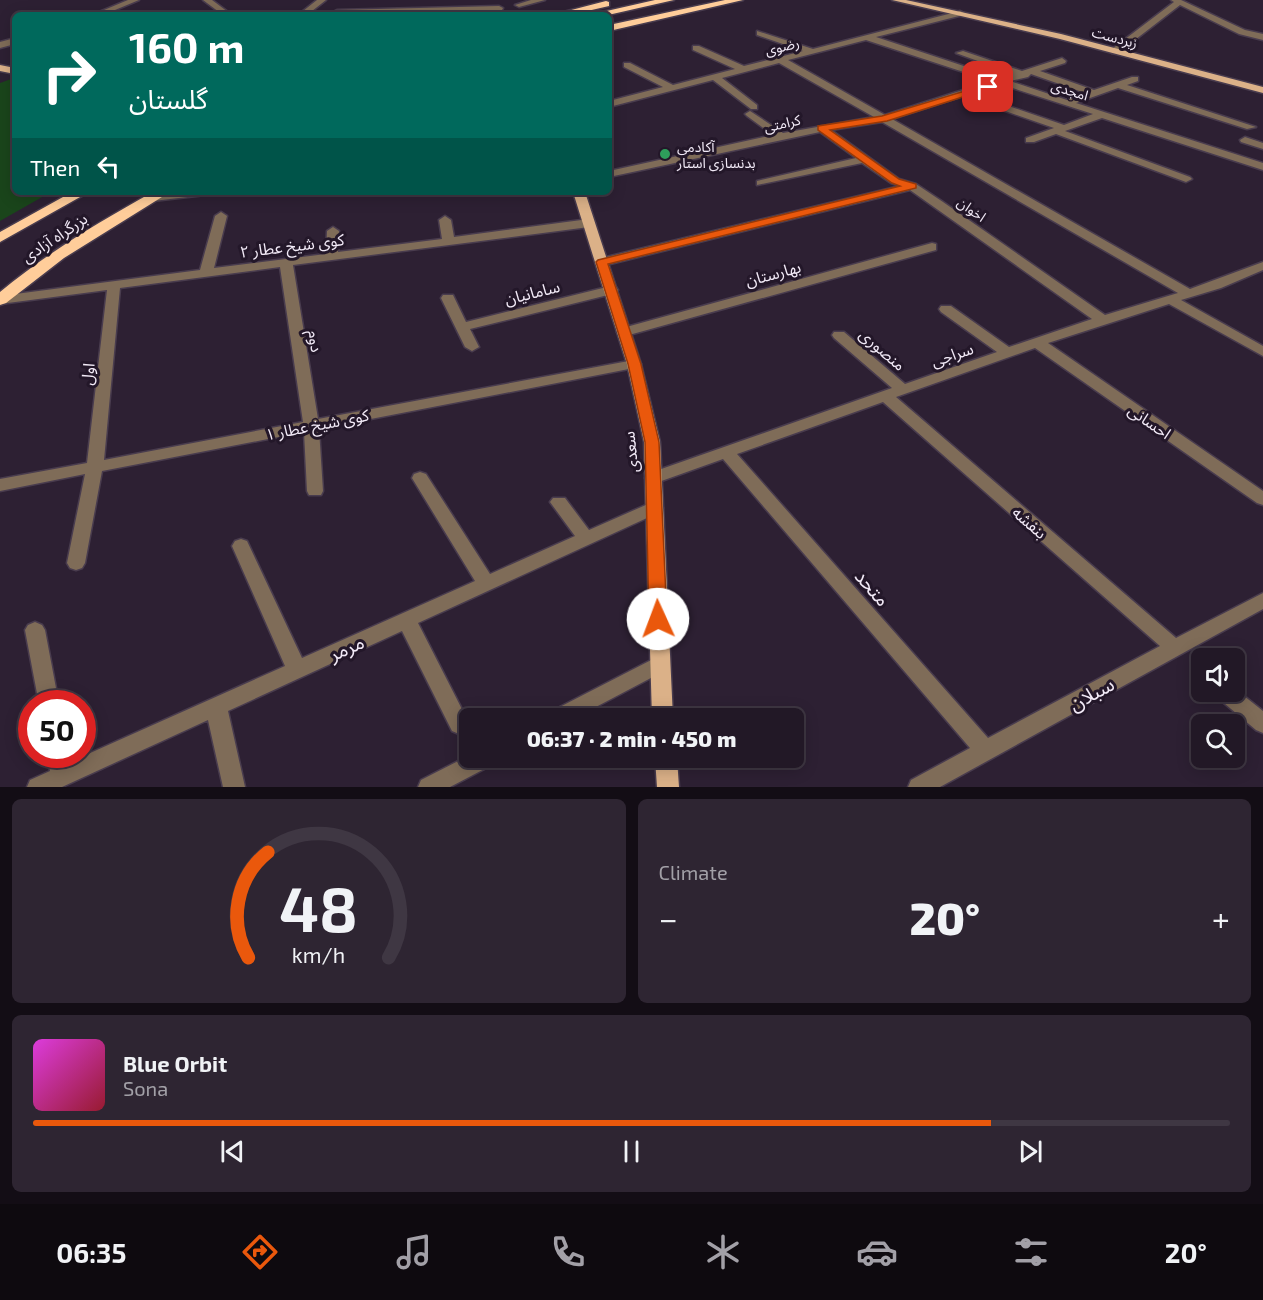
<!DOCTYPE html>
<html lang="en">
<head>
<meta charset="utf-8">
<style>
	body { margin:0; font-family:"Exo 2","Noto Sans Arabic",sans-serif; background:#2e2532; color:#f1f3f6; height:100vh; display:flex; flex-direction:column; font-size:22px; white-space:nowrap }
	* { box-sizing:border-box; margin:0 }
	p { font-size:20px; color:#a2a0a7 }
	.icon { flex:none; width:33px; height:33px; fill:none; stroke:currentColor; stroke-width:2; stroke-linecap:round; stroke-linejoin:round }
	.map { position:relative; height:787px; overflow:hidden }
	.drawer { display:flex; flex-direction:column; gap:12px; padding:12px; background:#130d15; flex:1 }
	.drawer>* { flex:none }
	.banner { position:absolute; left:12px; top:12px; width:600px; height:183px; border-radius:9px; box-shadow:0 3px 15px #0003,0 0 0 2px #3f3743; background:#00695c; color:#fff; overflow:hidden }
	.controls { position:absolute; left:1191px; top:648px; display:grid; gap:12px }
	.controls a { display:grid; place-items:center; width:54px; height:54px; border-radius:9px; background:#221826; box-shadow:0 3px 15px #0003,0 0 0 2px #3f3743; font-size:30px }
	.speed { position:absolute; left:18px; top:690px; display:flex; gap:12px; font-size:30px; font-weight:700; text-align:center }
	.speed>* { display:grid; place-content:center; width:78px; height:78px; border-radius:50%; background:#221826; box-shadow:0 3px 15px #0003,0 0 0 2px #3f3743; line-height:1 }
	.speed .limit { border:9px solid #d22; background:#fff; color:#111 }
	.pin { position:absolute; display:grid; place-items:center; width:51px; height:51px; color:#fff; margin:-26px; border-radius:12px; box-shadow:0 3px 9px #0006 }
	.me { position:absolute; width:66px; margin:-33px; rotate:358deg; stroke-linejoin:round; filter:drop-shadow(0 0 4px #0008) }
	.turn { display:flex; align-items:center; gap:21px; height:126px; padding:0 18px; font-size:27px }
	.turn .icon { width:78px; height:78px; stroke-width:2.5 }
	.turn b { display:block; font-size:42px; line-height:51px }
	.then { display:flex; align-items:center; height:57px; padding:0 18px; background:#0003; gap:12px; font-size:22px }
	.big { font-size:45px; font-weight:800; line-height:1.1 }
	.drawer .tile { flex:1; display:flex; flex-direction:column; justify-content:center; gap:9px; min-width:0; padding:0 21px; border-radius:9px; background:#2e2532 }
	.drawer .dial { align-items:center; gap:0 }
	.dial svg { height:156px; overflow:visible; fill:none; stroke:#3f3743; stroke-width:7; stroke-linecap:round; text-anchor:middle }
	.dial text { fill:#f1f3f6; stroke:none }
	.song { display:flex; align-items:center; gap:18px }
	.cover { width:72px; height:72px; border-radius:9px; background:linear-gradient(135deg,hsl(300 70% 55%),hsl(350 70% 35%)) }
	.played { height:6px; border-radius:3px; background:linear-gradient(90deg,#ea580c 80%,#3f3743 80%) }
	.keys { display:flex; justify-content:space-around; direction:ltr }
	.heat { display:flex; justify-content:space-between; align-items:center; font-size:33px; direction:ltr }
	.drawer .tiles { flex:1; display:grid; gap:12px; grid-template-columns:1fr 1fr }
	.tile:last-child { grid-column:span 2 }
	.trip { position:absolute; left:459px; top:708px; width:345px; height:60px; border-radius:9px; background:#221826; box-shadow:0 3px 15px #0003,0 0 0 2px #3f3743; font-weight:800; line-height:60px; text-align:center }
	.tabs { display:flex; height:96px; justify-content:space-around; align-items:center; background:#0e0a0f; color:#a2a0a7 }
	.tabs .icon { width:42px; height:42px }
	.tabs .selected { color:#ea580c }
	.tabs b { font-size:27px; color:#f1f3f6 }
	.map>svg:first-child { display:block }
	.green { fill:#1a451b }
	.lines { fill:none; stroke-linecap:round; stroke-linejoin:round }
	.minor-casing { stroke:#493c4e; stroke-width:3 }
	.major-casing { stroke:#493c4e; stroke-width:3 }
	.highway-casing { stroke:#493c4e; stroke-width:3 }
	.minor { fill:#7f6c58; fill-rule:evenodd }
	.major { fill:#dbb188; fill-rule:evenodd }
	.highway { fill:#ffcd9a; fill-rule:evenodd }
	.route { fill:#ea580c; stroke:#983908; stroke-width:1.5 }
	.leisure-dot { fill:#2e9e5b; stroke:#231729; stroke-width:2 }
	.labels { text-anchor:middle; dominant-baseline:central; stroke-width:6; stroke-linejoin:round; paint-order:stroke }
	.far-street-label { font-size:14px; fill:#f2eaf7; stroke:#231729 }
	.far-poi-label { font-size:14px; fill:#f2eaf7; stroke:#231729; text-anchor:start }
	.street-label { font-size:16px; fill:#f2eaf7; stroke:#231729 }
	.near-street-label { font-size:20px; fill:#f2eaf7; stroke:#231729 }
</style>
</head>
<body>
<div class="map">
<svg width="1263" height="787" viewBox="0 0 1263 787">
	<rect width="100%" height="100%" fill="#2d2033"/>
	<path class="green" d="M11,79H15V192H51L0,221V83Z"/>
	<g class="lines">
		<g class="minor-casing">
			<path id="minor" d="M128,0H139L103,15H92Z
				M203,0H212L232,15H223Z
				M317,0H326L307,15H298Z
				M531,0H545L519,7L515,5Z
				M1171,0H1181L1245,30L1263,34V40L1239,34L1180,5L1118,53H1112V49L1174,2Z
				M499,6L503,8L502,10L337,14L333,12L337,10Z
				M960,11L964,13L963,15L876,37L1000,78L1013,74L956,53L963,51L1022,71L1062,58L1066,61L1065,63L1040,71L1094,90L1132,77H1138V81L1127,85L1256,127L1247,129L1118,88L1076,103L1263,163V170L1102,118L1065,131L1190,177L1192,179L1186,182L1056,134L1034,142H1026V138L1054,128L988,105V101H994L1064,125L1093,114L1000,84L892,119L1190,289L1263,262V270L1221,288L1181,300L1263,346V356L1169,304L1048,343L1263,491V505L1257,503L1035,348L896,397L1176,638L1263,593V609L940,787H908L911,780L970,748L723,459L653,484L647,482L645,478L647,474L892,388L834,338L832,335L834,332H844L905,384L997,352L941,312L939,309L941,306H951L1009,347L1092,319L910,190L602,266L596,262L598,259L900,186L891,183L862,163L757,185V181L856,158L820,132L609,177V171L773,135L747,116L745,114L750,111L783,133L874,117L779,63L722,78L757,105V109H751L713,80L609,107V101L663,87L624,67V63H630L673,85L735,69L693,50V46H699L744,66L803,51L757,35V31L813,49ZM866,40L991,81L885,115L788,60ZM1031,74L1085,93L1067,100L1010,81L1028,77ZM882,122L1178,293L1105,315L943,202L916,184L899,179L831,130ZM883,402L1160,646L988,738L737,454Z
				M15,38V44L0,48V42Z
				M1245,137L1263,143V149L1241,142L1240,140Z
				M176,192H211L205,195L153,201L147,198L153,195Z
				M221,212L227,216L214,268L326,254L327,231L333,227L339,231L338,252L442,239L439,220L445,216L451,220L454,237L589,219L595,223L589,227L293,265L318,419L634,360L641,364L634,368L319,429L323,491L321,495H309L307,491L304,432L102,471L85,563L82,568L76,570L70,568L67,563L85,474L0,491V479L87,463L107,290L0,304V296L200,270L215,216ZM280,267L303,422L104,460L120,288Z
				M932,243L936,244V250L629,335L624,336L617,332L619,329Z
				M611,286L616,287L618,290L616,293L470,329L479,347L472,351L465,347L441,298L443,295H453L466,322Z
				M420,472L426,474L490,574L575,536L550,502L553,498H565L589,530L648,504H660L663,508L660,512L418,623L470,725L466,731L459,734L452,731L402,631L228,711L245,787H223L208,720L62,787H27L30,780L50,771L47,754H69L70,762L285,666L232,546L235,541L241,539L247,541L302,658L475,581L412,478L414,474Z
				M35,622L42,625L45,630L59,704H39L25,630L28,625Z
				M659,656L666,658L669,664L666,670L575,718H547L550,712Z
				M1234,688L1263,711V733L1256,730L1218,698L1215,692H1234Z
				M470,755V758H495L492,765L450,787H418L421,780Z"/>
		</g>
		<g class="major-casing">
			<path id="major" d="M892,0H906L1061,34L1263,87V93L1060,39Z
				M0,65L15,68V74L0,71Z
				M573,192H585L641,364L660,442L673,718H652L644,442L627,364Z
				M655,758H677L679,787H657Z"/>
		</g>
		<g class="highway-casing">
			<path id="highway" d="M655,0H674L608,15H589Z
				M725,0H743L609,31V25Z
				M606,1L609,2V6L570,15H552Z
				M72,192H89L0,242V232Z
				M153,192H170L64,258L6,303L0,305V292C47,253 99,222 153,192Z"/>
		</g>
		<use href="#minor" class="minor"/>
		<use href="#major" class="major"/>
		<use href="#highway" class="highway"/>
	</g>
	<path class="route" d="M988,84L993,87L991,88L887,121L830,130L899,179L916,184V188L608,264L641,364L659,442L667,619L664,624L658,626L652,624L649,619L645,442L628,364L596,262L598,260L900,186L892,183L818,130V126L882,116Z"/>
	<circle class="leisure-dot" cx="665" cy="154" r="6"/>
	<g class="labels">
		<g class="far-street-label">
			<text transform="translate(1115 37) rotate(15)">زبردست</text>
			<text transform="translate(782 46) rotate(-14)">رضوی</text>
			<text transform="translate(1070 90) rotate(17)">امجدی</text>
			<text transform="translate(782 123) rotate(-13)">کرامتی</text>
			<text transform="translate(972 209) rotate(35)">اخوان</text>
		</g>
		<g class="far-poi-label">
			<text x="677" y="146">آکادمی<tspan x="677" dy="16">بدنسازی استار</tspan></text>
		</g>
		<g class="street-label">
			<text transform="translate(54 237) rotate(-34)">بزرگراه آزادی</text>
			<text transform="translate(292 245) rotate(-7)">کوی شیخ عطار ۲</text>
			<text transform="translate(773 273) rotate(-15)">بهارستان</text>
			<text transform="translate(532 292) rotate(-14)">سامانیان</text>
			<text transform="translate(316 341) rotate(81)">دوم</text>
			<text transform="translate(883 349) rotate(41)">منصوری</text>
			<text transform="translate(952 354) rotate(-19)">سراجی</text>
			<text transform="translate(87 374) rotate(-84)">اول</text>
			<text transform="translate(1150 421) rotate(35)">احسانی</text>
			<text transform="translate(317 424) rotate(-11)">کوی شیخ عطار ۱</text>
			<text transform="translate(630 452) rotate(-96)">سعدی</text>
			<text transform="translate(1030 522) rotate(41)">بنفشه</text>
		</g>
		<g class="near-street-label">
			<text transform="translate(873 587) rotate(49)">متحد</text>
			<text transform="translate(346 647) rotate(-24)">مرمر</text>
			<text transform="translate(1091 693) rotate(-29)">سبلان</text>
		</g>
	</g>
</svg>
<div class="controls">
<a><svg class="icon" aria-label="sound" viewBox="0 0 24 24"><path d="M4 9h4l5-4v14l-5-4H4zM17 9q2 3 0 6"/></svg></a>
<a><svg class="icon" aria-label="search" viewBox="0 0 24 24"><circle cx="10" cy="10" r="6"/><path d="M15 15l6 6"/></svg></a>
</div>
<div class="speed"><div class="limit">50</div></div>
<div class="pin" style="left:988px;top:87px;background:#d93025"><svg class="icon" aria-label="arrive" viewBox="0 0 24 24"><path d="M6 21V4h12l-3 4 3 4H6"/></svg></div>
<svg class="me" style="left:658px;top:619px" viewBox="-20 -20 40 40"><circle r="19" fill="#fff"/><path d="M0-13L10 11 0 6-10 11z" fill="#ea580c"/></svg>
<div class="trip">06:37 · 2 min · 450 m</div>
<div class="banner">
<div class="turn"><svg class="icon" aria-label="right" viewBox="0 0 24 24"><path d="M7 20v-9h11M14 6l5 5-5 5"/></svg><div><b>160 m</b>گلستان</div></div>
<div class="then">Then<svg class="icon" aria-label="left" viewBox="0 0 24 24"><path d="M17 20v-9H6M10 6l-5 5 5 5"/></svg></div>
</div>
</div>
<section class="drawer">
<div class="tiles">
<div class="tile dial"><svg viewBox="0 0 100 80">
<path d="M14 69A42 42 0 1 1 86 69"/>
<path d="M14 69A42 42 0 0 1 24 15" stroke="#ea580c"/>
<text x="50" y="56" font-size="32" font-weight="700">48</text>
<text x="50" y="72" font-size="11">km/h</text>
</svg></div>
<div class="tile"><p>Climate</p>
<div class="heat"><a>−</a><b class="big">20°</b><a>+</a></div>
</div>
<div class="tile">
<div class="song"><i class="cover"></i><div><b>Blue Orbit</b><p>Sona</p></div></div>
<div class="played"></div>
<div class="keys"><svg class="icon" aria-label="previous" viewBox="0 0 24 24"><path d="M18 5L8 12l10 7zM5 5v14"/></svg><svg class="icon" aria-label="pause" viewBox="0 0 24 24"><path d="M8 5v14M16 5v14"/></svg><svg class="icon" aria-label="next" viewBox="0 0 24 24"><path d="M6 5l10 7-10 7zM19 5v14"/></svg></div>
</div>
</div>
</section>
<nav class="tabs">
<b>06:35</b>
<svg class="icon selected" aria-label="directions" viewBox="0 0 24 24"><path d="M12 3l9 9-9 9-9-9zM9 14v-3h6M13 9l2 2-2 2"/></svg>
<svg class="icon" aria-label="music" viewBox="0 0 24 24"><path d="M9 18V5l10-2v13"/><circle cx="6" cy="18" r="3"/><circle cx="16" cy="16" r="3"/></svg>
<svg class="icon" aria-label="phone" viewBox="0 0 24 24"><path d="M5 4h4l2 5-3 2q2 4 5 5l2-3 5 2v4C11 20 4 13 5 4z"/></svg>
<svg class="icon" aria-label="climate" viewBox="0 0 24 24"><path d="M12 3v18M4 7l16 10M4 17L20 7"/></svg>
<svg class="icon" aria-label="car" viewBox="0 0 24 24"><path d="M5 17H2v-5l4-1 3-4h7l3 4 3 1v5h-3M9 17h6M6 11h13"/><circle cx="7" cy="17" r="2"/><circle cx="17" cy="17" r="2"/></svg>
<svg class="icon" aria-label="filters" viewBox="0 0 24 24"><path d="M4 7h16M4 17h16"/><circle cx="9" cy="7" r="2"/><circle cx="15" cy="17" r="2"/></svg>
<b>20°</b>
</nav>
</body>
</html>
